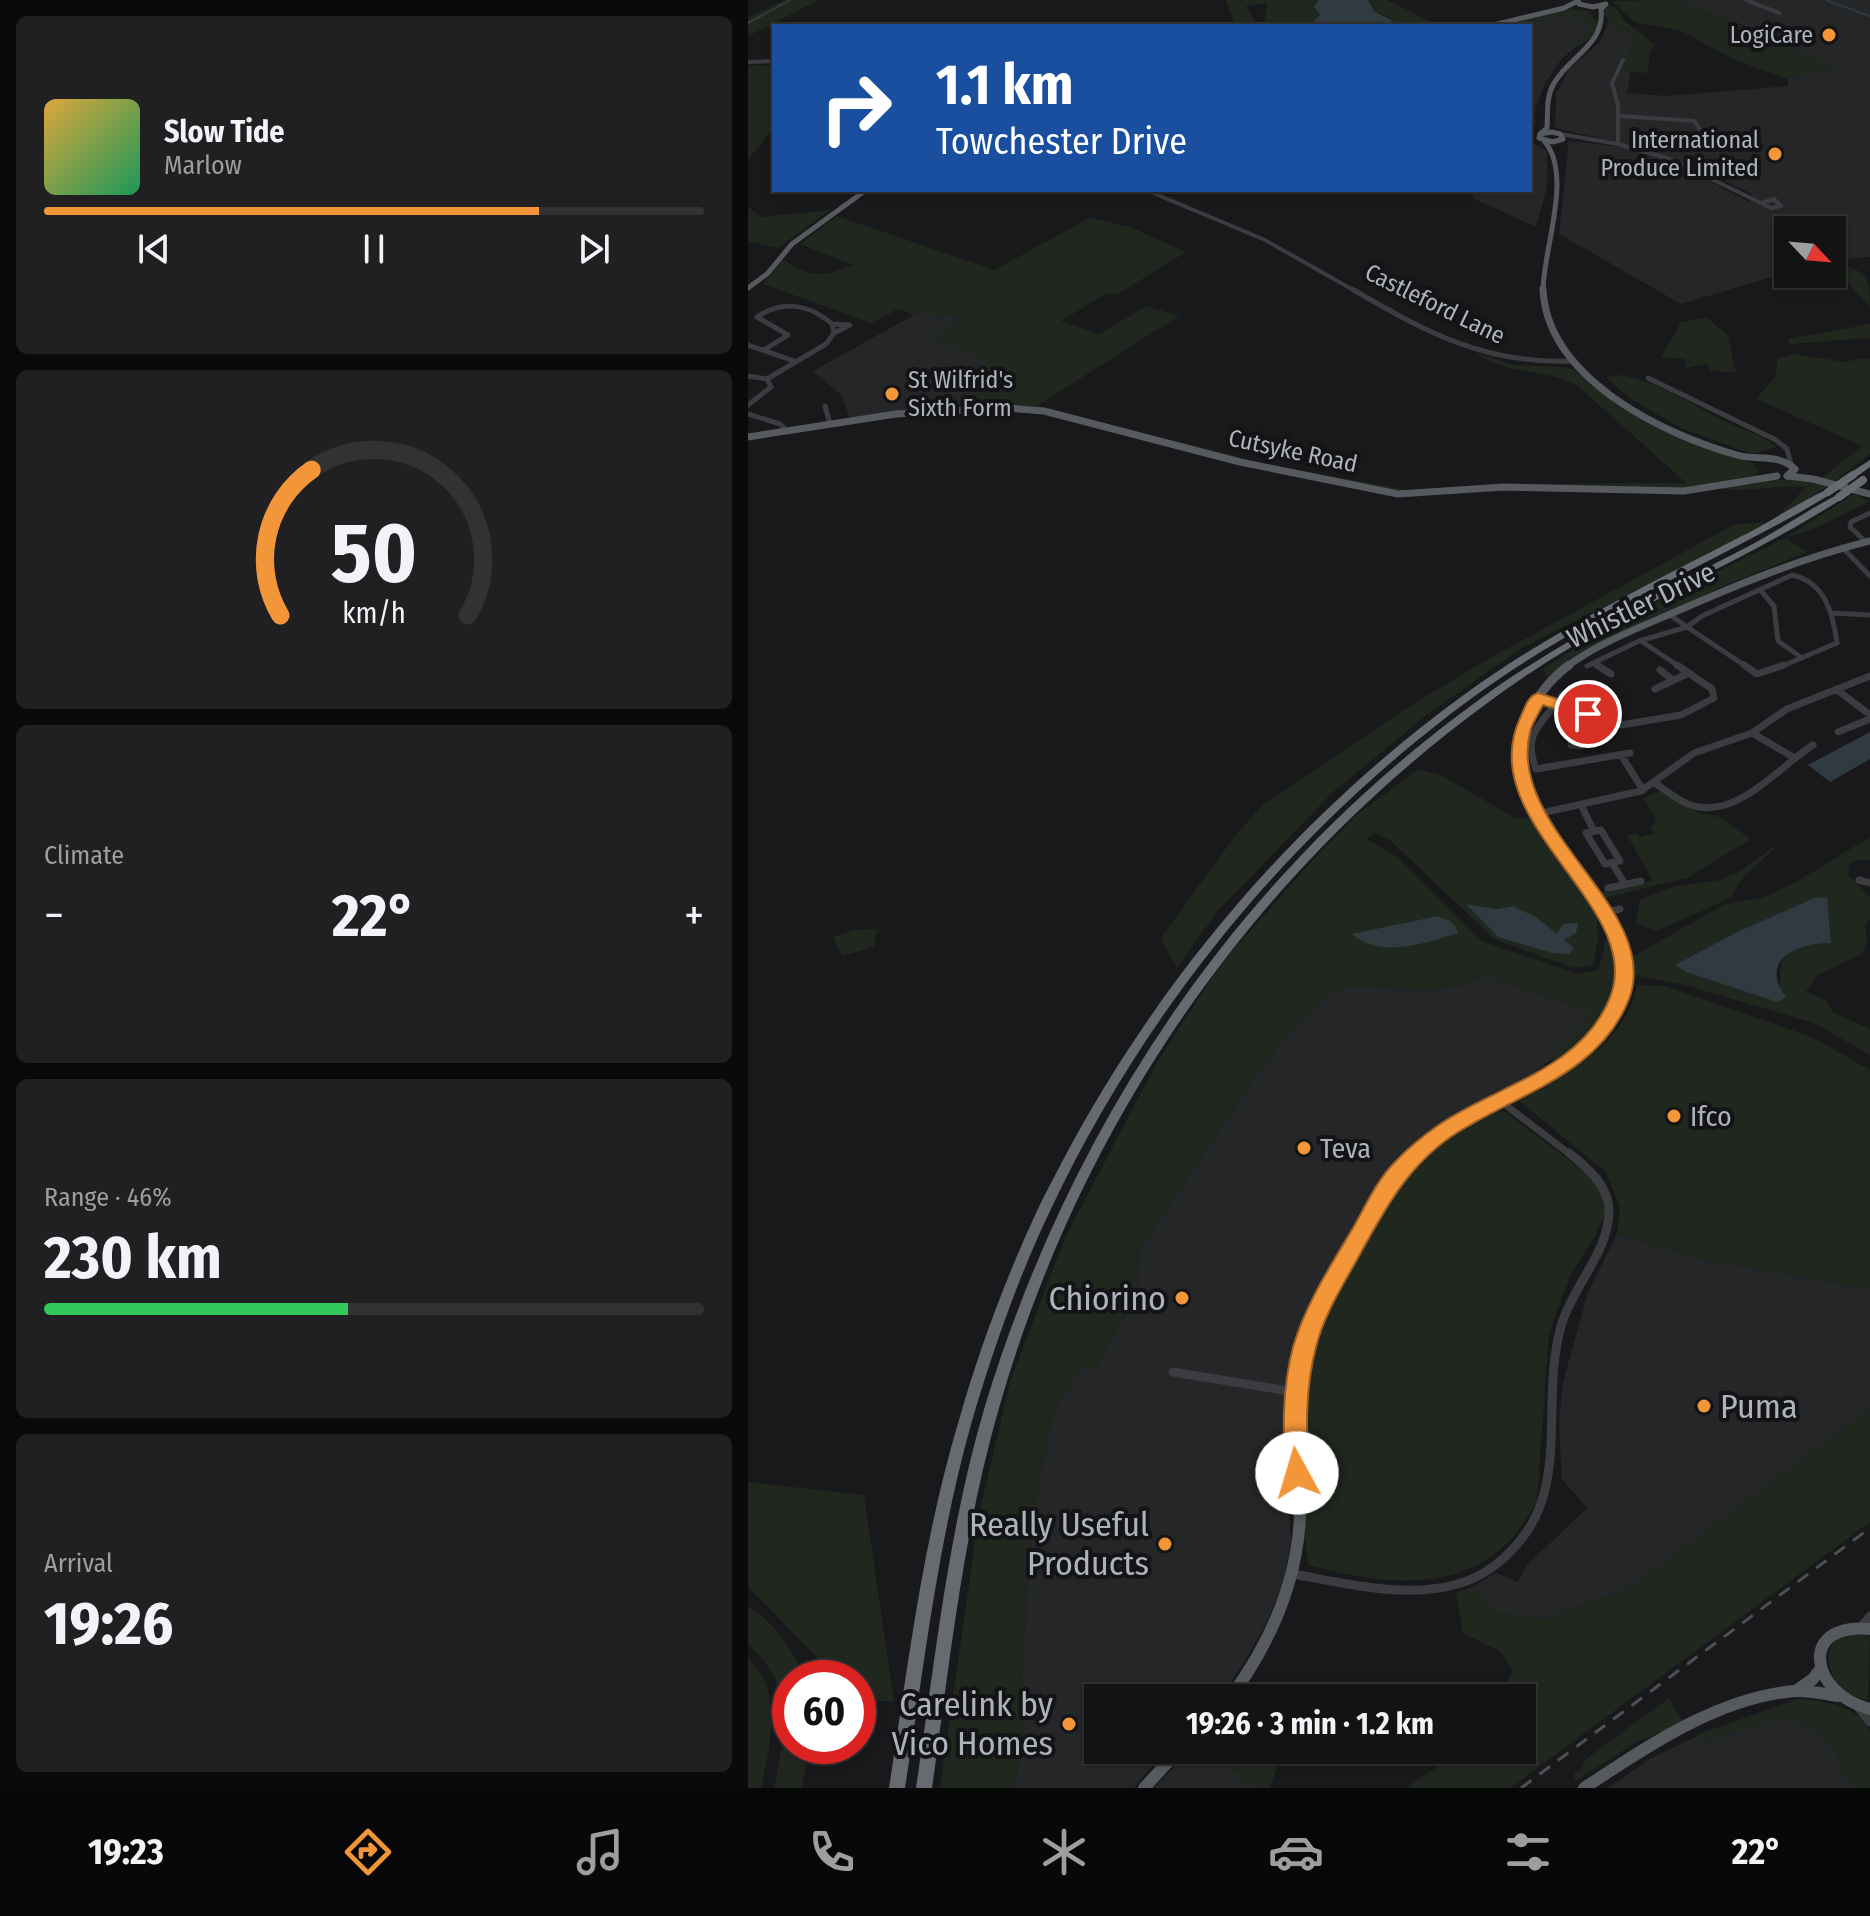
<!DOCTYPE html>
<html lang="en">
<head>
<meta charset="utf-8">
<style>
	body { margin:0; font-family:"Fira Sans Condensed",sans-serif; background:#202022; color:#f1f3f6; height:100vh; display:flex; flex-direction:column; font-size:30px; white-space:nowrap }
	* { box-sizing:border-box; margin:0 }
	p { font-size:26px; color:#9d9ea0 }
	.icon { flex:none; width:44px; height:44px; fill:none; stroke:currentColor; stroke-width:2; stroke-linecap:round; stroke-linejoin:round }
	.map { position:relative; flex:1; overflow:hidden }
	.sheet { display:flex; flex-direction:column; gap:16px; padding:16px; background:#0a0a0b; width:748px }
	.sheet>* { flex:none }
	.hud { position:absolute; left:24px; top:24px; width:760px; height:168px; border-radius:0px; box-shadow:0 2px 6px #0004,0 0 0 2px #323234; background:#1a4fa0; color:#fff; overflow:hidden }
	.needle { width:52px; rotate:116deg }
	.tools { position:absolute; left:1026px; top:216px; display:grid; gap:16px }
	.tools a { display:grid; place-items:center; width:72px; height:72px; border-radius:0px; background:#131314; box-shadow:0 2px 6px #0004,0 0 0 2px #323234; font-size:40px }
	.speed { position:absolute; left:24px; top:1660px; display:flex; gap:16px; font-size:40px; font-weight:700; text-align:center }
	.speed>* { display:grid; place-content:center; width:104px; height:104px; border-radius:50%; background:#131314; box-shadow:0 2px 6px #0004,0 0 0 2px #323234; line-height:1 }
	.speed .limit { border:12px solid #d22; background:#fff; color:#111 }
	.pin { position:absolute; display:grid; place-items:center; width:68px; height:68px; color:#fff; margin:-34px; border:4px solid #fff; border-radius:50%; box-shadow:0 2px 8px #0007 }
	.me { position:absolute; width:88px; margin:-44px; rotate:354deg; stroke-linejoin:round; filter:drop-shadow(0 0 6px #0008) }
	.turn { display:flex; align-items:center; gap:28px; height:168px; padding:0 32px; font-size:36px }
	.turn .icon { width:104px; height:104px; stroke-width:2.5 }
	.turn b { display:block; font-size:56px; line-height:68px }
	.big { font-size:60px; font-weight:700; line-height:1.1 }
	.sheet .tile { flex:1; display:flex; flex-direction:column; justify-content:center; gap:12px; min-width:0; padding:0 28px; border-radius:12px; background:#202022 }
	.sheet .dial { align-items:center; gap:0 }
	.dial svg { height:208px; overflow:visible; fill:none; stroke:#323234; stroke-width:7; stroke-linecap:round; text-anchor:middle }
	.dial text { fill:#f1f3f6; stroke:none }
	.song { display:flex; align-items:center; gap:24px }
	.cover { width:96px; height:96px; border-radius:12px; background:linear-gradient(135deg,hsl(40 70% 55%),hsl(150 70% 35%)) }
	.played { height:8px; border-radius:4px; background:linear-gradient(90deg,#f3963a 75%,#323234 75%) }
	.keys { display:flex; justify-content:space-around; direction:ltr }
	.heat { display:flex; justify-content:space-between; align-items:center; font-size:44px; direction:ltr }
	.charge { height:12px; border-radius:6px; background:linear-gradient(90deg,#34c759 46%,#323234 0) }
	.trip { position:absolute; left:336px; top:1684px; width:452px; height:80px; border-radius:0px; background:#131314; box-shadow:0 2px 6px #0004,0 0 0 2px #323234; font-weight:700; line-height:80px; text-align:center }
	.menu { display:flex; height:128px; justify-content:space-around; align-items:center; background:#080808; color:#9d9ea0 }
	.menu .icon { width:56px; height:56px }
	.menu .current { color:#f3963a }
	.menu b { font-size:36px; color:#f1f3f6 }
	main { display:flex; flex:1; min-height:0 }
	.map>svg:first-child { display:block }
	.built { fill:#252628 }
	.green { fill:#1f271f; fill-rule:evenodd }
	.water { fill:#2f3b40 }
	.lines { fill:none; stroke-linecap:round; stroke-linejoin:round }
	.stream { stroke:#2f3b40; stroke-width:2 }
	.minor-far3 { stroke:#3a3c40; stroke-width:4 }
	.minor-far2 { stroke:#3a3c40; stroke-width:5 }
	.minor-far1 { stroke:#3a3c40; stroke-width:7 }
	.minor { stroke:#3a3c40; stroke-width:9 }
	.major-far3 { stroke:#565a5f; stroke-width:5 }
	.major-far2 { stroke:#565a5f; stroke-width:7 }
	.major-far1 { stroke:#565a5f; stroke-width:9 }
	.major { stroke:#565a5f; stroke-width:12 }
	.highway { fill:#666b71; fill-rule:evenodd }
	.rail { stroke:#4d5055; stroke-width:3; stroke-dasharray:13 10; stroke-linecap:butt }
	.highway-bridge { stroke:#666b71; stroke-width:8 }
	.route { fill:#f3963a; stroke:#9e6226; stroke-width:2 }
	.poi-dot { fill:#f3963a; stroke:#141416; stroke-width:3 }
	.labels { text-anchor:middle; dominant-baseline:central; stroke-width:8; stroke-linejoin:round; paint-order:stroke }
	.far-poi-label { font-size:24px; fill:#acb3bb; stroke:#141416; text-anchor:end }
	.far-street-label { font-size:24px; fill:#acb3bb; stroke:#141416 }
	.street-label { font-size:28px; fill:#acb3bb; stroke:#141416 }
	.poi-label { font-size:28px; fill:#acb3bb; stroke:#141416; text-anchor:start }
	.near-poi-label { font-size:34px; fill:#acb3bb; stroke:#141416; text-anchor:end }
</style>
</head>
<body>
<main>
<section class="sheet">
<div class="tile">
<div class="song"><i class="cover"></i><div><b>Slow Tide</b><p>Marlow</p></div></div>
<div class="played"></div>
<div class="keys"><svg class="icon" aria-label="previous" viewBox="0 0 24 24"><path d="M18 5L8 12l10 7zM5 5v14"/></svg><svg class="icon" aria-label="pause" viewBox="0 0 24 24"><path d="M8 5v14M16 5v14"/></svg><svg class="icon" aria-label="next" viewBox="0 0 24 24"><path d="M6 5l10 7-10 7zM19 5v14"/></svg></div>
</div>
<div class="tile dial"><svg viewBox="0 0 100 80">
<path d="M14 69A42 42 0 1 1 86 69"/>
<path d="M14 69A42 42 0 0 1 26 13" stroke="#f3963a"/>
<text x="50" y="56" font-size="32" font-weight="700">50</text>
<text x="50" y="72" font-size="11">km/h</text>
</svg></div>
<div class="tile"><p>Climate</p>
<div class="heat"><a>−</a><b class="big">22°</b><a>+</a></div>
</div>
<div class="tile"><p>Range · 46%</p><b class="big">230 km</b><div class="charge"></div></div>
<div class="tile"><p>Arrival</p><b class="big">19:26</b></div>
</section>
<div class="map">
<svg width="1122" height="1788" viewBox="0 0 1122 1788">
	<rect width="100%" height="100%" fill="#19191b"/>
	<path class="built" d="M915,0H1122V257L1084,260V230H1040V272L933,304L811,234L821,141L888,148L941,168L922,173L940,170L1001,202L1004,194L950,168L890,147L807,128L808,94L821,69L852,42L862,19L896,43L887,47L879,93L919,96L1040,86L1039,79L1043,76L1090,68L1046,51L1029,38L936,4Z
		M813,12L843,14V33L812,61L796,85L786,114L788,124L782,131V26H749Z
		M782,141L799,151V187L788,227L727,199L720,190H782Z
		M341,218L382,227L438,252L368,295L359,293L225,371L249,381L202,407L102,419L94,396L65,371Z
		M738,975L847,1013L802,1060L774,1082L747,1092L686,1130L642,1178L603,1233L553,1342L544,1374L537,1436L543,1541L536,1580L520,1620L497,1661L472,1698H350V1750H417L386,1788H267L278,1698L271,1696L285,1517L301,1427L311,1399L336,1367L347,1368L389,1294L392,1249L511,1072L549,1022L589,989L606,986L680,990L714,985Z
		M869,1234L954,1259L1122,1289V1410L880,1589L795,1620L748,1612L724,1587L748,1573L770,1582L778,1566L839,1508L814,1479L811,1424L815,1382L840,1292Z
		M1053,1702L1122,1788H860L903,1758L952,1735Z
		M442,1750H498L516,1788H406Z"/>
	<path class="green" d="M36,0H71L0,36V18Z
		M477,0H571L567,8L572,13L561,26H517L519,3L498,6L510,26H479L486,20Z
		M620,0H639L692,26H636L644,22L643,18L627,12Z
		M915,0L936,4L1029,38L1046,51L1092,68L1039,79L985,59L931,30L889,23L863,1Z
		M859,6L867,7L877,21L907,45L902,51L900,73L872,70L874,64L880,61L877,58L883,46L892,42L879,30L859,27L860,19L854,11Z
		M824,9L841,11L850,23L847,34L832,46L816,43L827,44L843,26L822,14L780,25L772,20Z
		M0,65L26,66V73L20,76L26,82V127L0,160Z
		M0,207L14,217L82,210L30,248L0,241Z
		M89,216L247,270L341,218L382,227L438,252L368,295L359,293L313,321L351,334L399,306L431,316L289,406L180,410L184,404L212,401L248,381L224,371L279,338L240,360L183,337L214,319L201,314L194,319L177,313L184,309L200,314L182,307L166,315L150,309L123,323L15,284L34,259C63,278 73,278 105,265L52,244Z
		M1100,267C1122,273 1122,284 1122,307L1091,274L1092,269Z
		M960,318L980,336L988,372L963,371L959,363L939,368L937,359L913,357L933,322Z
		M1122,324V338L1042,344L1040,339Z
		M728,353L766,365L817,367L826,370L853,393L889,414L962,448L1004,463L1011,470L1005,476L935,490L750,486L658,493L491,460L422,439L517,464L660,490L759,484L938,483L830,386C798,368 759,376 728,353Z
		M1045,354L1098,362L1113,358L1122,359V454L1085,482L1073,478L1115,446L1008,399L1028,376L1029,359Z
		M873,375C910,382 939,402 972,419C992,429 1011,433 1029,447L1004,454L933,428L881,398L858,377Z
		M1022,480H1055L1081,485L1024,522L774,648L681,713L585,792L469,912L429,968L412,939L489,833L516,804L659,708L731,664L987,524L1024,522L1058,487C1035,484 991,494 974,488Z
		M1106,494L1122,501L1066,529L1038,538L1059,552L980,584L852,643L798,678L796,668L867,623L1037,538Z
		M670,769L695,776L767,818L785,819L852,913L849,918L850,940L845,965L825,968L746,939L642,840L627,833L618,839L650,857L734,941L829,974L851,969L858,940L865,941C877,990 849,1038 807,1063L802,1060L846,1013L738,975L714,985L680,990L606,986L589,989L549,1022L511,1072L392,1249L389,1294L347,1368L336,1367L311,1399L301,1427L285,1517L271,1695L278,1697L267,1788H192L231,1513L262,1382L317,1238L408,1064L473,964L562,863L611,813ZM719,904L749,909L765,906L788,917L826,949L804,953L750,937Z
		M913,790L949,812L971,817L1003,839L939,878L857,898L853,892L905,881L879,835L889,833L892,837L907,833L902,826L908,824L906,820L909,819L895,799Z
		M1122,837V861L1113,859L1101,864L1100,875L1122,897V919L1117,924L1119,942L1114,954L1068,976L1058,992L1078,1000L1085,1012L1122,1029V1055L1066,1023L933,984L887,975L884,957L977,904L1014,898L1048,882ZM1066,898L1062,943C1019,955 1039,972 1029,1002L938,972L927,965L989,932Z
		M1034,841L995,878L982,898L909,931L887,924L892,900L924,887L972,880L992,871Z
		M129,929L126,947L94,956L85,937L106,930Z
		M889,985L917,986L1064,1037L1122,1070V1289L954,1259L869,1234L872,1207L858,1172L771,1101C819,1073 878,1045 889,985Z
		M745,1108L757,1112L843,1177L853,1191L857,1214L848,1234L822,1276L801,1334L789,1500C742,1596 651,1590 560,1565C552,1504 551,1406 567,1346C572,1328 584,1309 592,1291C628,1211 664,1148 745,1108Z
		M1122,1410V1522L762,1788H658L714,1750H774V1698H752L765,1670L753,1652L715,1633L708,1593L724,1587L749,1612L795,1620L880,1589Z
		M0,1482L116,1495L146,1701H113L110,1698V1678H90L0,1587Z
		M0,1606C26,1623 45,1648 56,1678H42V1746H61L54,1788H26C37,1734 47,1685 0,1644Z
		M1117,1635L1122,1637L1120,1700C1111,1698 1103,1696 1096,1690C1080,1677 1071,1643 1097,1636C1103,1634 1111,1635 1117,1635Z
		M0,1658C36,1691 22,1747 13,1788H0Z
		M921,1698L935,1722L887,1743L827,1781L826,1774L833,1770L838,1759Z
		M1050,1699C1073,1700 1112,1706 1122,1731C1122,1743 1122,1774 1122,1788H1110L1095,1778L1086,1749L1076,1735L1039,1718H1028L957,1743L948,1735Z
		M453,1750H501L530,1764L522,1788H506V1785L489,1781L491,1775L486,1774L488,1768Z"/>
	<path class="water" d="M571,0H620L627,12L646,21L636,26H561L572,14L566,7Z
		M1122,732V759L1082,782L1060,765Z
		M1066,898H1079L1083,943C1050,943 1010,959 1038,997L1029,1002L938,972L927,965L989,932Z
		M718,904L749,909L765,906L788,917L809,934L815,924L830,923L828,933L816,940L826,948L821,954L804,953L750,937Z
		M690,916C699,920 708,922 710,933C678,943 632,959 604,934Z"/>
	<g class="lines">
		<path class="stream" d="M1078,0L1122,16
			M0,23L42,0"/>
		<path class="minor-far3" d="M998,0L1031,13
			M0,62L26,61
			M871,116L946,121L954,132V139
			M812,134L870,144L922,159L1013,203
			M870,144V105L864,83L875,60
			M398,190L517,240L607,291
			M1026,199L1033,206L1023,208L1013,203Z"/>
		<path class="minor-far2" d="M604,289C678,332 737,365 826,361
			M84,324L102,325L86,333
			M0,345L46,361
			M16,350L40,335L9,317C35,300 61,304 84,324L86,333L78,344L19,379
			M0,376L19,379L23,387L0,405
			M900,378L1028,440L1039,449L1043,464
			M77,406L82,424
			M0,414L32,424L38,430
			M1118,542L1102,527L1103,522L1122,513
			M1094,547L1122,576
			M1013,591L1026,606L1030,641L1054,658
			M1083,613L1122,615
			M922,615L939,627
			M939,627L999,667
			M939,627L954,616L1044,575C1077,582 1085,613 1089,643L1032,667
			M893,641L932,667
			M846,663L853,667
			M839,666L891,641L939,627"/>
		<path class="minor-far1" d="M849,665L863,674
			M996,665L1009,674L1036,665
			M912,670L925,680
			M907,689L941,673
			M1088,689L1122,715
			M814,695C797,723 773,730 788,769L882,753
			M790,698L840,714L865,711
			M862,706L873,725L933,715L966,698L964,689L929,665
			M1090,732L1122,719
			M1004,733L1045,757
			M823,745L832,746L838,742
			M873,755L895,790
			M907,783C920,792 935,805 951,807C994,814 1032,766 1065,745
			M833,805L846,831
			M789,814L893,791L946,753L1004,733L1039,709L1122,676
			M853,830L872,861L857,864L838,833Z
			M864,863L877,884
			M1111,880L1122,883
			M860,888L893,881
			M856,913L872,909
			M751,1100L823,1155"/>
		<path class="minor" d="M425,1372L547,1392
			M545,1574C607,1585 691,1608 746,1566C832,1501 788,1409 814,1323C826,1285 861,1251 861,1211C861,1186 839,1167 821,1153
			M1113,1627L1122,1616
			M1110,1707L1122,1722
			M522,1750L537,1762"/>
		<path class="major-far3" d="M830,0L831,4L845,7L858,4
			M741,26L816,8L830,1
			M804,132L812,134L815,139L805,142L791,138L792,134Z
			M792,134L799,128C800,114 798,98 805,85C820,56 857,46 853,9L857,5
			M0,288L19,274L44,244L118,190
			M795,291C795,250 825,176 797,142"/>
		<path class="major-far2" d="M795,289C799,378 914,434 989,455C1008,461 1031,453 1047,469L1039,476
			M0,437L148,414L260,408L296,411L492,462L650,494L756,487L936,491L1029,476
			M1040,476L1065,479L1122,494
			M818,667C851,643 890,628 927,612C991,584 1054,558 1122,541"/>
		<path class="major-far1" d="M667,1155C722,1101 812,1091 857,1026C937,912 736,836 777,723C786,700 801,680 821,665"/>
		<path class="major" d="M1122,1629C1049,1622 1062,1694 1122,1709
			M1048,1691L1065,1679L1073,1668
			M482,1698C526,1638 555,1570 552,1494C551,1461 544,1429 547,1396C554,1322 616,1206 669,1153
			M396,1788L431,1750
			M836,1788C898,1747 971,1697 1047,1691C1061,1690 1076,1694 1090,1696"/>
		<path class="highway" d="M1122,460V467L1108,477H1102V473Z
			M1080,489L1083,490V494L1056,510C945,572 827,622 724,698C544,830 397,1009 302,1211C270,1278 245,1350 224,1421C190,1540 176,1666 157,1788H141C160,1665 175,1539 211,1420C231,1350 257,1280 288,1213C296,1195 306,1178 315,1160C412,977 549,816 717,694C802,632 897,586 990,538C1021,523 1049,503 1080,489Z
			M1091,494L1094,495V499C1023,544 947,579 873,619C826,644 781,672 738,704C501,878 332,1125 251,1408C215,1532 202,1661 184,1788H168C187,1661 200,1530 237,1406C324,1121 490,874 732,699C817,637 911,593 1003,545C1033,529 1061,509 1091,494Z"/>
		<path class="rail" d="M773,1788L1122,1528"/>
		<path class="highway-bridge" d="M1080,492L1105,475
			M1091,497L1115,480"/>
	</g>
	<path class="route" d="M790,693L846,710L848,714L840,719L795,705C791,713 784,723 782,732C758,830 915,909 881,999C851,1076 767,1094 704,1136C657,1168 633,1216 606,1265C592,1290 575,1318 568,1347C557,1389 558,1430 561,1473L557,1480L549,1483L540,1480L537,1473C535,1430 534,1389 545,1347C557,1305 583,1265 605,1228C618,1205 629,1180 647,1162C659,1149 675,1136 689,1126C746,1086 831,1071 861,1000C902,907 721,823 773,716C777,707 780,696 790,693Z"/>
	<g class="poi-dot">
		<circle cx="1081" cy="35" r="8"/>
		<circle cx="1027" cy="154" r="8"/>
		<circle cx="144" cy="394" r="8"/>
		<circle cx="926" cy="1116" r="8"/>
		<circle cx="556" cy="1148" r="8"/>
		<circle cx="434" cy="1298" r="8"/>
		<circle cx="956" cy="1406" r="8"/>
		<circle cx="417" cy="1544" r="8"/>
		<circle cx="321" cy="1724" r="8"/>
	</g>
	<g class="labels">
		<g class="far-poi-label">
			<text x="1065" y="35">LogiCare</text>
			<text x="1011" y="140">International<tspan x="1011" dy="28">Produce Limited</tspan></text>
			<text x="160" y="380" text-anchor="start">St Wilfrid's<tspan x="160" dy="28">Sixth Form</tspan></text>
		</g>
		<g class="far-street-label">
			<text transform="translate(687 304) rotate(26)">Castleford Lane</text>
			<text transform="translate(545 451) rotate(12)">Cutsyke Road</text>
		</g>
		<g class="street-label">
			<text transform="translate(893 605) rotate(-26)">Whistler Drive</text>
		</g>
		<g class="poi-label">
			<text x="942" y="1116">Ifco</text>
			<text x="572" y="1148">Teva</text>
		</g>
		<g class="near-poi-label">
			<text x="418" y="1298">Chiorino</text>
			<text x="972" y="1406" text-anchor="start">Puma</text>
			<text x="401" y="1524">Really Useful<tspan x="401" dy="39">Products</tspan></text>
			<text x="305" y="1704">Carelink by<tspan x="305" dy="39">Vico Homes</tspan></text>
		</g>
	</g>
</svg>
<div class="tools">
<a><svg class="needle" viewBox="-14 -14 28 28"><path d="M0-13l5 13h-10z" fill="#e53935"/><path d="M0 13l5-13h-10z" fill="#9d9ea0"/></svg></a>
</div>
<div class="speed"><div class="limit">60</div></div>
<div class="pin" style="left:840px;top:714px;background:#d93025"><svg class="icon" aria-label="arrive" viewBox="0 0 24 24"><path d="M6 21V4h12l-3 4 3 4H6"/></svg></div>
<svg class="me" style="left:549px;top:1473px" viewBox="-20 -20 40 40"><circle r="19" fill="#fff"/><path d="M0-13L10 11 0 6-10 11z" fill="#f3963a"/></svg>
<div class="trip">19:26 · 3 min · 1.2 km</div>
<div class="hud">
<div class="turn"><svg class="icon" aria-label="right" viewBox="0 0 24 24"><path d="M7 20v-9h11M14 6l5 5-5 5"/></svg><div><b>1.1 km</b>Towchester Drive</div></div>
</div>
</div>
</main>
<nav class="menu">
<b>19:23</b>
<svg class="icon current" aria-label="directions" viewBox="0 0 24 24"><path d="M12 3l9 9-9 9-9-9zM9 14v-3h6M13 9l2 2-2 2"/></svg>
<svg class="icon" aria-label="music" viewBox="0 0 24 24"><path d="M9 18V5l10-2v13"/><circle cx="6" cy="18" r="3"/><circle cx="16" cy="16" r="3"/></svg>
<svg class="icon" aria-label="phone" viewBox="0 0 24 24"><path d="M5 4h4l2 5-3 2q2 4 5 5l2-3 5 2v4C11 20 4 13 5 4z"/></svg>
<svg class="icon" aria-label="climate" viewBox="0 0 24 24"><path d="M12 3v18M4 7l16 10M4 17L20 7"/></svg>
<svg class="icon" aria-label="car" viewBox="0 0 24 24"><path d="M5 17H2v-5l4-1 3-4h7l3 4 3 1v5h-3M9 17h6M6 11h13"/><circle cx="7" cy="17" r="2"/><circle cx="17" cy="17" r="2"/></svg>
<svg class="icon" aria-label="filters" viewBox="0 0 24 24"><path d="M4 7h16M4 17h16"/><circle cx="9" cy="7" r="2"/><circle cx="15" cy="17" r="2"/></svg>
<b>22°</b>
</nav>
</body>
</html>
